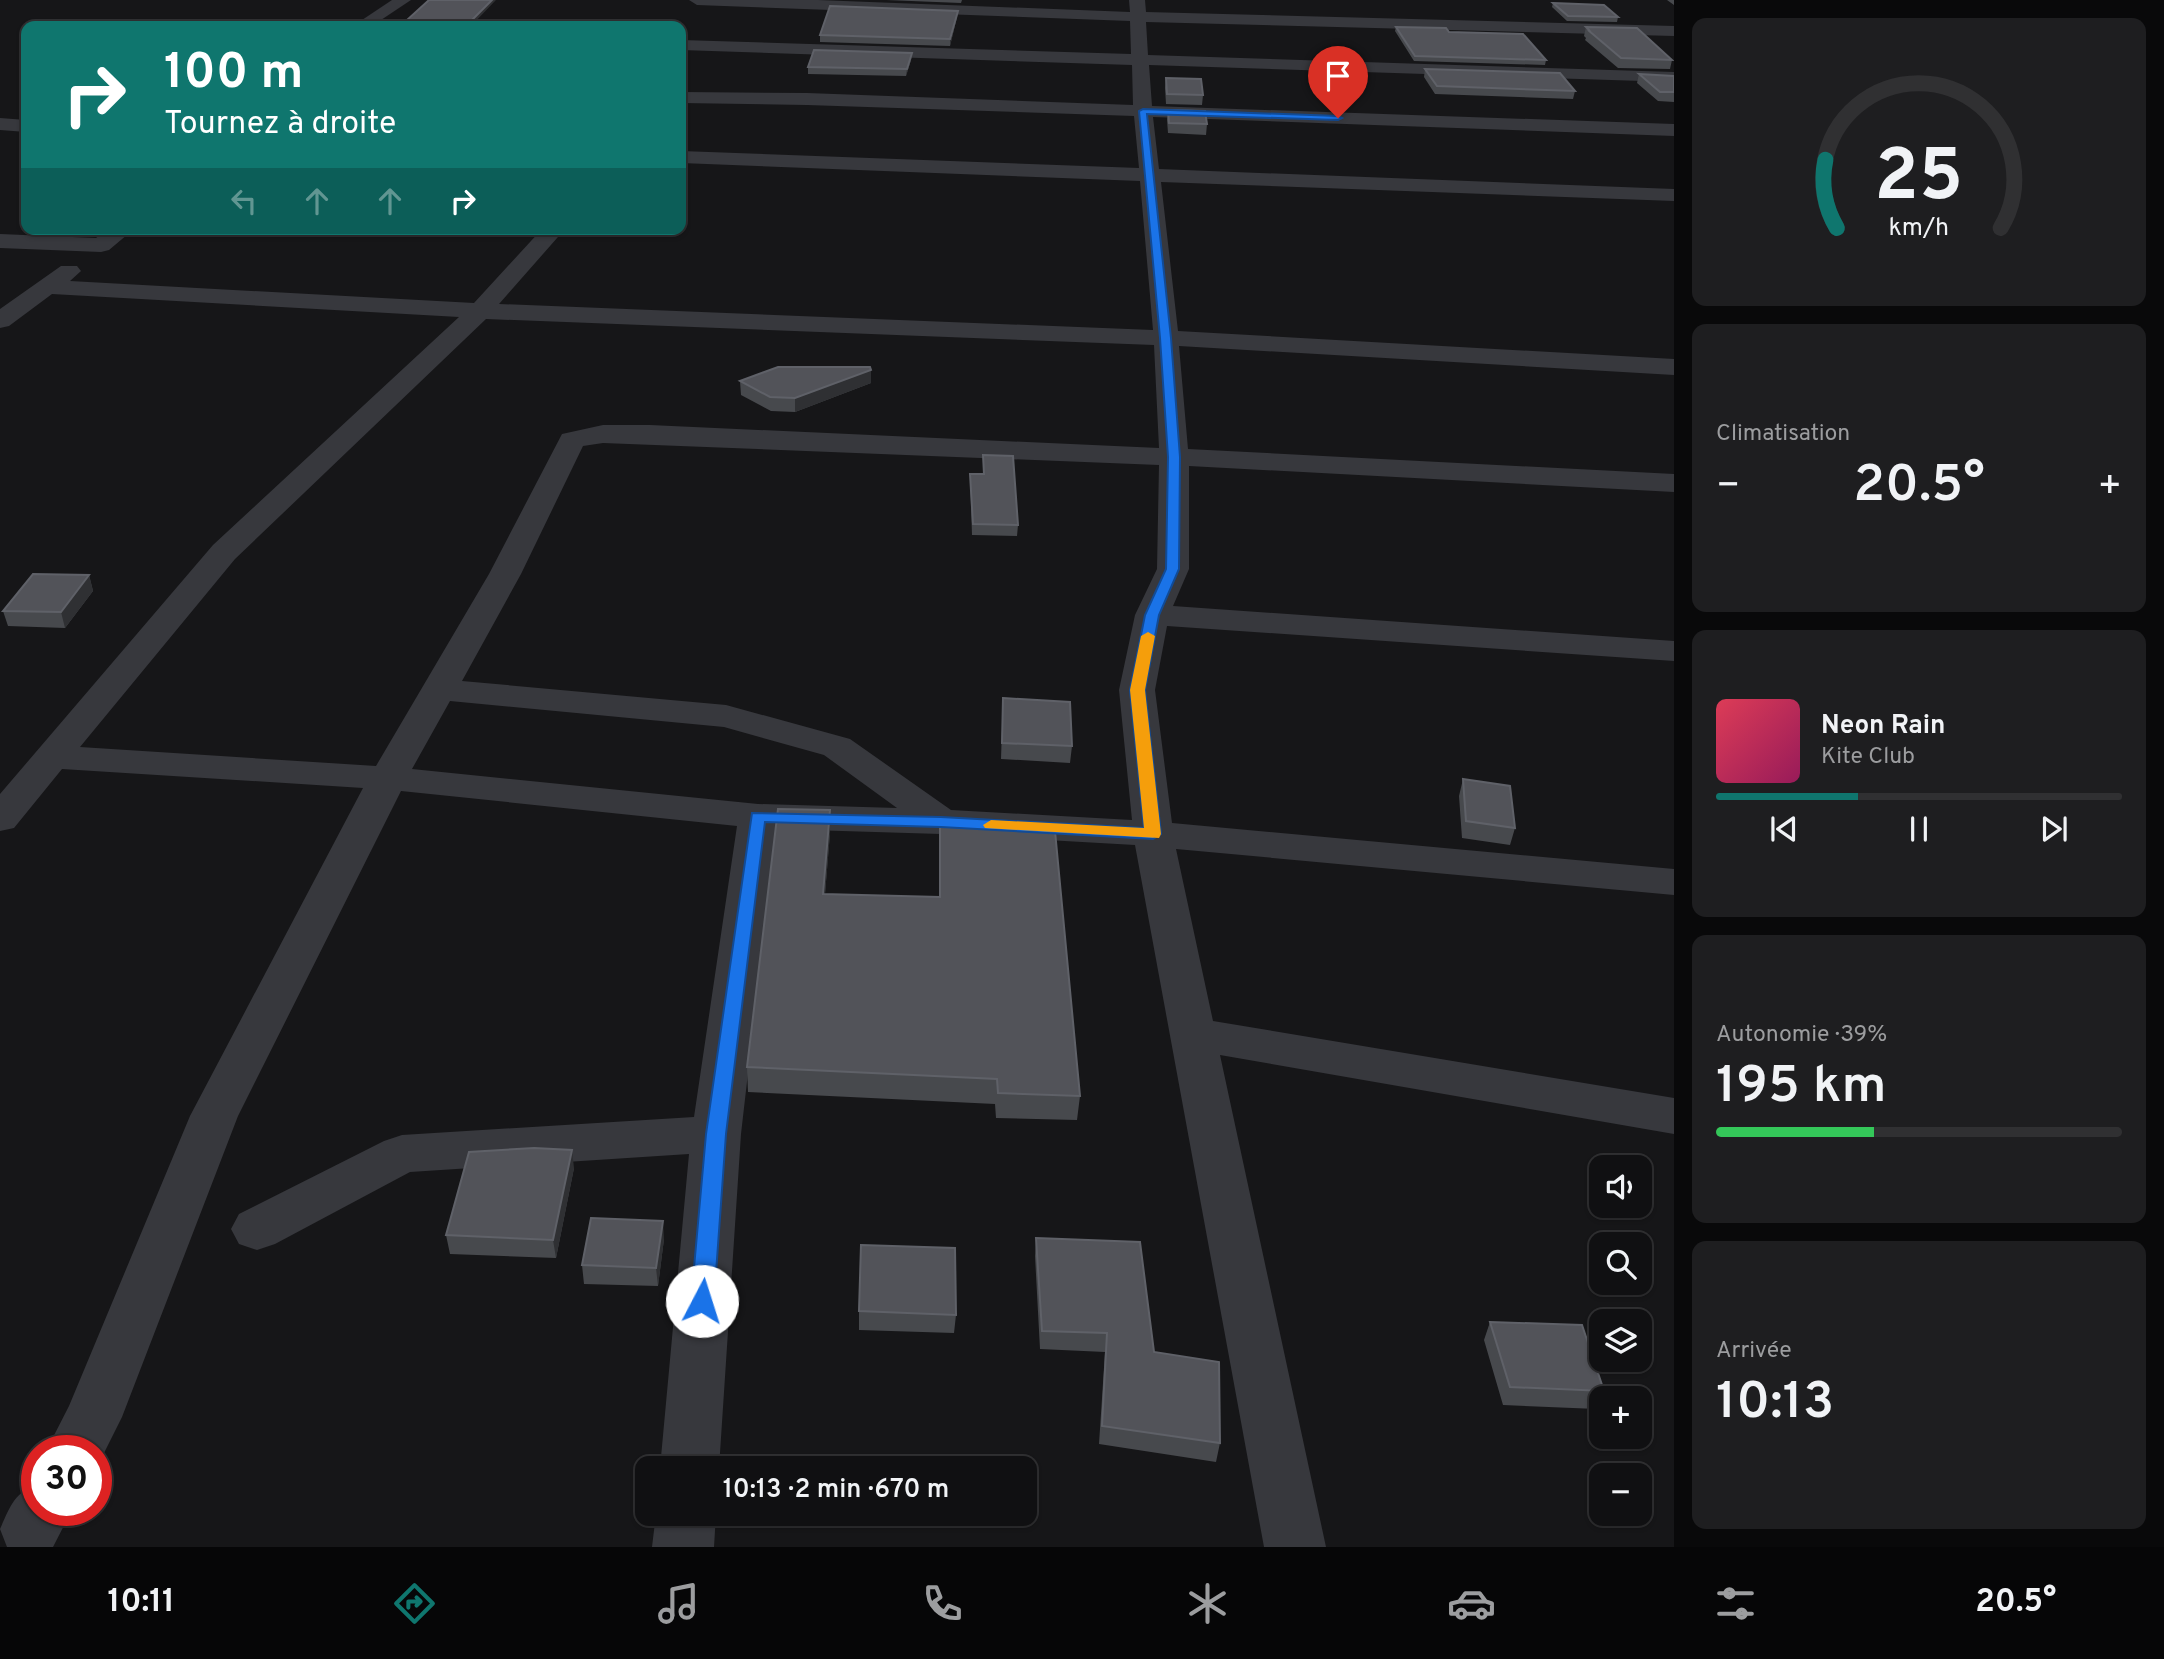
<!DOCTYPE html>
<html lang="fr">
<head>
<meta charset="utf-8">
<style>
	body { margin:0; font-family:Overpass,sans-serif; background:#1e1e20; color:#f1f3f6; height:100vh; display:flex; flex-direction:column; font-size:26px; white-space:nowrap }
	* { box-sizing:border-box; margin:0 }
	p { font-size:23px; color:#9c9d9f }
	.icon { flex:none; width:38px; height:38px; fill:none; stroke:currentColor; stroke-width:2; stroke-linecap:round; stroke-linejoin:round }
	.map { position:relative; flex:1; overflow:hidden }
	.side { display:flex; flex-direction:column; gap:18px; padding:18px; background:#09090a; width:490px }
	.side>* { flex:none }
	.guide { position:absolute; left:21px; top:21px; width:665px; height:214px; border-radius:14px; box-shadow:0 2px 5px #0004,0 0 0 2px #303032; background:#0f766e; color:#fff; overflow:hidden }
	.fabs { position:absolute; left:1589px; top:1155px; display:grid; gap:14px }
	.fabs a { display:grid; place-items:center; width:63px; height:63px; border-radius:14px; background:#101012; box-shadow:0 2px 5px #0004,0 0 0 2px #303032; font-size:35px }
	.speed { position:absolute; left:21px; top:1435px; display:flex; gap:14px; font-size:35px; font-weight:700; text-align:center }
	.speed>* { display:grid; place-content:center; width:91px; height:91px; border-radius:50%; background:#101012; box-shadow:0 2px 5px #0004,0 0 0 2px #303032; line-height:1 }
	.speed .limit { border:10px solid #d22; background:#fff; color:#111 }
	.pin { position:absolute; display:grid; place-items:center; width:60px; height:60px; color:#fff; margin:-72px -30px; border-radius:50% 50% 50% 0; rotate:-45deg; box-shadow:0 0 7px #0007 }
	.pin .icon { rotate:45deg }
	.me { position:absolute; width:77px; margin:-38px; rotate:5deg; stroke-linejoin:round; filter:drop-shadow(0 0 5px #0008) }
	.turn { display:flex; align-items:center; gap:24px; height:147px; padding:0 28px; font-size:32px }
	.turn .icon { width:91px; height:91px; stroke-width:2.5 }
	.turn b { display:block; font-size:49px; line-height:60px }
	.lanes { display:flex; align-items:center; height:66px; padding:0 28px; background:#0003; justify-content:center; gap:35px; direction:ltr }
	.lanes .off { opacity:.35 }
	.big { font-size:52px; font-weight:600; line-height:1.1 }
	.side .card { flex:1; display:flex; flex-direction:column; justify-content:center; gap:10px; min-width:0; padding:0 24px; border-radius:14px; background:#1e1e20 }
	.side .dial { align-items:center; gap:0 }
	.dial svg { height:182px; overflow:visible; fill:none; stroke:#303032; stroke-width:7; stroke-linecap:round; text-anchor:middle }
	.dial text { fill:#f1f3f6; stroke:none }
	.song { display:flex; align-items:center; gap:21px }
	.cover { width:84px; height:84px; border-radius:10px; background:linear-gradient(135deg,hsl(350 70% 55%),hsl(330 70% 35%)) }
	.played { height:7px; border-radius:4px; background:linear-gradient(90deg,#0f766e 35%,#303032 35%) }
	.keys { display:flex; justify-content:space-around; direction:ltr }
	.heat { display:flex; justify-content:space-between; align-items:center; font-size:38px; direction:ltr }
	.charge { height:10px; border-radius:5px; background:linear-gradient(90deg,#34c759 39%,#303032 0) }
	.trip { position:absolute; left:635px; top:1456px; width:402px; height:70px; border-radius:14px; background:#101012; box-shadow:0 2px 5px #0004,0 0 0 2px #303032; font-weight:600; line-height:70px; text-align:center }
	.dock { display:flex; height:112px; justify-content:space-around; align-items:center; background:#060607; color:#9c9d9f }
	.dock .icon { width:49px; height:49px }
	.dock .selected { color:#0f766e }
	.dock b { font-size:32px; color:#f1f3f6 }
	main { display:flex; flex:1; min-height:0 }
	.map>svg:first-child { display:block }
	.lines { fill:none; stroke-linecap:round; stroke-linejoin:round }
	.minor { fill:#37383d; fill-rule:evenodd }
	.wall { fill:#47494d }
	.shaded-wall { fill:#2f3033 }
	.building { fill:#525359; stroke:#5f6168; stroke-width:2 }
	.route { fill:#1a73e8; stroke:#114b97; stroke-width:2 }
	.slow { fill:#f59e0b }
</style>
</head>
<body>
<main>
<div class="map">
<svg width="1674" height="1547" viewBox="0 0 1674 1547">
	<rect width="100%" height="100%" fill="#161618"/>
	<g class="lines">
		<path class="minor" d="M392,0H411L372,26H353Z
			M689,0H818L1130,12L1129,0H1145L1146,12L1674,26V36L1146,22L1148,55L1674,72V82L1149,65L1152,106L1674,124V136L1153,117L1159,169L1674,189V201L1161,182L1178,331L1674,359V375L1179,346L1188,449L1674,474V492L1189,466V569L1173,606L1674,641V661L1167,626L1155,690L1172,823L1674,869V895L1176,849L1213,1021L1674,1098V1134L1220,1055L1326,1547H1264L1135,845L941,834L776,829L741,1134L719,1468H660L689,1154L410,1172L275,1244L257,1250L239,1244L231,1229L239,1214L384,1141L402,1135L694,1117L737,826L401,791L238,1116L122,1417L96,1469V1451H46L69,1406L190,1116L363,788L62,769L14,828L0,831V794L213,545L459,317L52,294L9,326L0,328V309L61,266H77L81,271L70,281L474,303L542,229H565L499,304L1153,330L1140,181L681,163V151L1139,168L1134,116L807,105L681,103V92L807,93L1133,105L1132,65L681,50V40L1131,54L1130,21L697,5ZM486,319L1154,345L1159,448L650,425H603L562,434L489,574L376,766L80,747L235,559ZM603,443L1159,465L1157,569L1135,615L1119,690L1132,820L951,810L850,739L726,705L462,681L521,574L583,446ZM450,701L724,727L824,755L897,808L758,804L412,769Z
			M0,118L26,120V132L0,130Z
			M108,229H134L109,250L101,252L0,248V234L96,238Z
			M37,1484V1510H72L53,1547H7L0,1529C10,1507 14,1493 37,1484Z
			M656,1514H716L714,1547H652Z"/>
	</g>
	<path class="wall" d="M886,0H962L961,3Z
		M1667,0H1674V5Z
		M1553,3L1618,17L1617,22L1567,21L1552,7Z
		M957,17L950,46L820,42V35Z
		M1396,27L1449,32L1546,60L1545,65L1414,61L1395,31Z
		M1586,27L1672,60L1670,69L1618,68L1585,40L1586,38L1584,36Z
		M912,53L911,60L906,76L808,74V67Z
		M1425,69L1575,91L1573,99L1435,94L1424,77Z
		M1639,74L1674,76V102L1658,101L1637,83Z
		M1166,78L1203,95L1202,105L1166,104L1165,88Z
		M1168,110L1207,124L1206,135L1168,133L1167,120Z
		M740,381L871,383L795,412L771,411L741,395Z
		M983,455L1018,525L1017,536L972,535L970,474H983Z
		M89,575L93,591L65,628L8,626L3,611Z
		M1003,698L1072,746L1070,763L1001,759Z
		M1463,779L1515,828L1510,845L1462,838L1459,796Z
		M940,821L1080,1096L1077,1120L996,1118L995,1104L748,1092L747,1067L830,833L825,894L939,897Z
		M574,1168L556,1258L450,1254L446,1235Z
		M1036,1238L1154,1352L1220,1443L1216,1462L1099,1444L1105,1352L1040,1349L1035,1256Z
		M664,1239L658,1286L584,1284L582,1265Z
		M859,1311L956,1315L954,1333L859,1330Z
		M1490,1322L1604,1391L1597,1409L1503,1405L1484,1340Z"/>
	<path class="shaded-wall" d="M492,0H496L471,26H466Z
		M958,11L957,17L950,46V39Z
		M912,53L911,60L906,76L907,69Z
		M871,370V383L795,412V398Z
		M89,575L93,591L65,628L61,612Z
		M830,810V833L823,918V894Z
		M572,1150L574,1168L556,1258L553,1240Z
		M663,1221L664,1239L658,1286L656,1268Z"/>
	<path class="building" d="M429,0H492L466,26H396L406,21Z
		M1553,3L1604,5L1618,17L1568,16Z
		M830,6L958,11L950,39L820,35Z
		M1396,27L1446,28L1449,32L1523,34L1546,60L1415,56Z
		M1586,27L1637,28L1672,60L1621,58L1588,30L1590,31Z
		M814,50L912,53L907,69L808,67Z
		M1425,69L1560,73L1575,91L1437,86Z
		M1639,74L1674,76V92H1660Z
		M1166,78L1201,79L1203,95L1167,94Z
		M1168,110L1205,111L1207,124L1169,123Z
		M778,367H870L871,370L795,398L770,397L740,381Z
		M983,455L1013,456L1018,525L973,524L970,474H984Z
		M33,574L89,575L61,612L3,611Z
		M1003,698L1070,702L1072,746L1002,743Z
		M1463,779L1510,786L1515,828L1466,821Z
		M778,809L830,810L823,894L940,897V821L1044,824L1045,831H1055L1080,1096L998,1093L997,1079L747,1067Z
		M534,1148L572,1150L553,1240L446,1235L469,1152Z
		M591,1218L663,1221L656,1268L582,1265Z
		M1036,1238L1140,1242L1154,1352L1219,1362L1220,1443L1102,1426L1107,1333L1042,1331Z
		M861,1245L955,1248L956,1315L859,1311Z
		M1490,1322L1582,1325L1604,1391L1510,1387Z"/>
	<path class="route" d="M1143,109L1338,116L1342,118L1338,120L1147,114L1171,338L1180,457L1179,569L1159,615L1145,690L1161,834L1153,839L941,827L765,822L726,1134L714,1301L710,1308L702,1311L695,1308L691,1301L706,1134L752,813L941,817L1144,828L1130,690L1145,615L1166,569L1168,457L1160,338L1139,111Z"/>
	<path class="slow" d="M1148,632L1155,636L1145,690L1161,834L1159,838L985,828L983,825L991,820L1144,828L1130,690L1141,636Z"/>
</svg>
<div class="fabs">
<a><svg class="icon" aria-label="sound" viewBox="0 0 24 24"><path d="M4 9h4l5-4v14l-5-4H4zM17 9q2 3 0 6"/></svg></a>
<a><svg class="icon" aria-label="search" viewBox="0 0 24 24"><circle cx="10" cy="10" r="6"/><path d="M15 15l6 6"/></svg></a>
<a><svg class="icon" aria-label="layers" viewBox="0 0 24 24"><path d="M12 4l9 5-9 5-9-5zM3 14l9 5 9-5"/></svg></a>
<a>+</a>
<a>−</a>
</div>
<div class="speed"><div class="limit">30</div></div>
<div class="pin" style="left:1338px;top:118px;background:#d93025"><svg class="icon" aria-label="arrive" viewBox="0 0 24 24"><path d="M6 21V4h12l-3 4 3 4H6"/></svg></div>
<svg class="me" style="left:702px;top:1301px" viewBox="-20 -20 40 40"><circle r="19" fill="#fff"/><path d="M0-13L10 11 0 6-10 11z" fill="#1a73e8"/></svg>
<div class="trip">10:13 · 2 min · 670 m</div>
<div class="guide">
<div class="turn"><svg class="icon" aria-label="right" viewBox="0 0 24 24"><path d="M7 20v-9h11M14 6l5 5-5 5"/></svg><div><b>100 m</b>Tournez à droite</div></div>
<div class="lanes"><svg class="icon off" aria-label="left" viewBox="0 0 24 24"><path d="M17 20v-9H6M10 6l-5 5 5 5"/></svg><svg class="icon off" aria-label="ahead" viewBox="0 0 24 24"><path d="M12 20V5M6 11l6-6 6 6"/></svg><svg class="icon off" aria-label="ahead" viewBox="0 0 24 24"><path d="M12 20V5M6 11l6-6 6 6"/></svg><svg class="icon" aria-label="right" viewBox="0 0 24 24"><path d="M7 20v-9h11M14 6l5 5-5 5"/></svg></div>
</div>
</div>
<section class="side">
<div class="card dial"><svg viewBox="0 0 100 80">
<path d="M14 69A42 42 0 1 1 86 69"/>
<path d="M14 69A42 42 0 0 1 9 39" stroke="#0f766e"/>
<text x="50" y="56" font-size="32" font-weight="700">25</text>
<text x="50" y="72" font-size="11">km/h</text>
</svg></div>
<div class="card"><p>Climatisation</p>
<div class="heat"><a>−</a><b class="big">20.5°</b><a>+</a></div>
</div>
<div class="card">
<div class="song"><i class="cover"></i><div><b>Neon Rain</b><p>Kite Club</p></div></div>
<div class="played"></div>
<div class="keys"><svg class="icon" aria-label="previous" viewBox="0 0 24 24"><path d="M18 5L8 12l10 7zM5 5v14"/></svg><svg class="icon" aria-label="pause" viewBox="0 0 24 24"><path d="M8 5v14M16 5v14"/></svg><svg class="icon" aria-label="next" viewBox="0 0 24 24"><path d="M6 5l10 7-10 7zM19 5v14"/></svg></div>
</div>
<div class="card"><p>Autonomie · 39%</p><b class="big">195 km</b><div class="charge"></div></div>
<div class="card"><p>Arrivée</p><b class="big">10:13</b></div>
</section>
</main>
<nav class="dock">
<b>10:11</b>
<svg class="icon selected" aria-label="directions" viewBox="0 0 24 24"><path d="M12 3l9 9-9 9-9-9zM9 14v-3h6M13 9l2 2-2 2"/></svg>
<svg class="icon" aria-label="music" viewBox="0 0 24 24"><path d="M9 18V5l10-2v13"/><circle cx="6" cy="18" r="3"/><circle cx="16" cy="16" r="3"/></svg>
<svg class="icon" aria-label="phone" viewBox="0 0 24 24"><path d="M5 4h4l2 5-3 2q2 4 5 5l2-3 5 2v4C11 20 4 13 5 4z"/></svg>
<svg class="icon" aria-label="climate" viewBox="0 0 24 24"><path d="M12 3v18M4 7l16 10M4 17L20 7"/></svg>
<svg class="icon" aria-label="car" viewBox="0 0 24 24"><path d="M5 17H2v-5l4-1 3-4h7l3 4 3 1v5h-3M9 17h6M6 11h13"/><circle cx="7" cy="17" r="2"/><circle cx="17" cy="17" r="2"/></svg>
<svg class="icon" aria-label="filters" viewBox="0 0 24 24"><path d="M4 7h16M4 17h16"/><circle cx="9" cy="7" r="2"/><circle cx="15" cy="17" r="2"/></svg>
<b>20.5°</b>
</nav>
</body>
</html>
